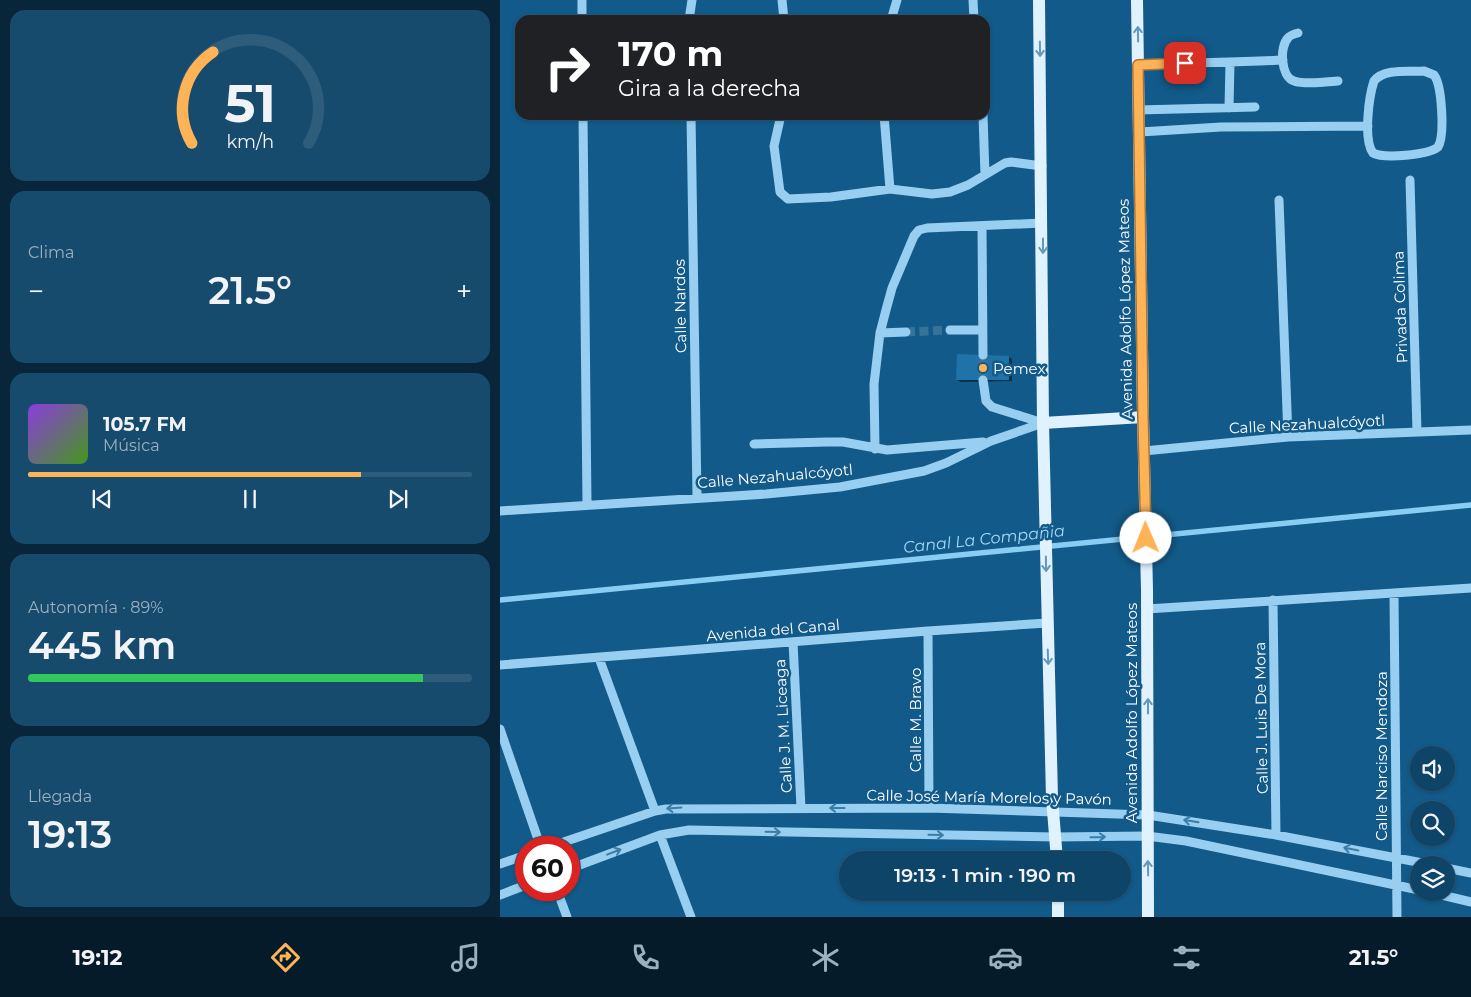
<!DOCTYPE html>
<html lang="es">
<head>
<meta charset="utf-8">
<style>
	body { margin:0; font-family:Montserrat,sans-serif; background:#174b6d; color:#f1f3f6; height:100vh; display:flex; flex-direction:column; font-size:19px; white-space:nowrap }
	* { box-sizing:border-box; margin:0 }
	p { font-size:16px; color:#9bb0c0 }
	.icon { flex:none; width:28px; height:28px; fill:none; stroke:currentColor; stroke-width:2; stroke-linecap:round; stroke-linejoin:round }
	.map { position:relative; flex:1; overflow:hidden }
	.sheet { display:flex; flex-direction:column; gap:10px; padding:10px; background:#082539; width:500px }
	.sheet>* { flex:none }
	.top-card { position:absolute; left:15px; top:15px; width:475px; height:105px; border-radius:15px; box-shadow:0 1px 4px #0004,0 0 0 1px #2e5c7b; background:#202124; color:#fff; overflow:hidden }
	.buttons { position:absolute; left:910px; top:746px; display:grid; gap:10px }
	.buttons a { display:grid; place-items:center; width:45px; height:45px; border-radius:50%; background:#0e4467; box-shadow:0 1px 4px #0004,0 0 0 1px #2e5c7b; font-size:25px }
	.speed { position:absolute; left:15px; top:836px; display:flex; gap:10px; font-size:25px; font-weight:700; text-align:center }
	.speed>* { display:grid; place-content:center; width:65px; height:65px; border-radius:50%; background:#0e4467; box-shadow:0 1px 4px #0004,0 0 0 1px #2e5c7b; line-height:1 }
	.speed .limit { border:8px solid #d22; background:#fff; color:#111 }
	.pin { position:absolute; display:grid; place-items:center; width:42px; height:42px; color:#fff; margin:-21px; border-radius:10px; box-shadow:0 2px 8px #0006 }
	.me { position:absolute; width:55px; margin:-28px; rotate:359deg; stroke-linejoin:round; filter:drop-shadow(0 0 4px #0008) }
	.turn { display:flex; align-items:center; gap:18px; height:105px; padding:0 20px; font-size:22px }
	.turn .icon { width:65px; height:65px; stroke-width:2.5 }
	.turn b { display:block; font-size:35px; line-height:42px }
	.big { font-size:38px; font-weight:600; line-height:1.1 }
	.sheet .tile { flex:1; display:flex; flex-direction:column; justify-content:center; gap:8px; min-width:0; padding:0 18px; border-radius:15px; background:#174b6d }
	.sheet .dial { align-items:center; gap:0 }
	.dial svg { height:130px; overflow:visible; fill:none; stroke:#2e5c7b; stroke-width:7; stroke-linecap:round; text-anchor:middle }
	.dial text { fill:#f1f3f6; stroke:none }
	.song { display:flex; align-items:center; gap:15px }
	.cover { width:60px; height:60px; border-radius:8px; background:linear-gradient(135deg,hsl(270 70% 55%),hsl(100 70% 35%)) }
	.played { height:5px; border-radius:2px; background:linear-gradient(90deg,#ffb357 75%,#2e5c7b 75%) }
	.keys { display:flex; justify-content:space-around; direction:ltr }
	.heat { display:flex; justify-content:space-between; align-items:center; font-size:28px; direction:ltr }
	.charge { height:8px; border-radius:4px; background:linear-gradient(90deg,#34c759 89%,#2e5c7b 0) }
	.trip { position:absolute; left:339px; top:851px; width:292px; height:50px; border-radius:25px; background:#0e4467; box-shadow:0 1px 4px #0004,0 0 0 1px #2e5c7b; font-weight:600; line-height:50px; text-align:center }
	.tabs { display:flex; height:80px; justify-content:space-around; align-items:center; background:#061b29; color:#9bb0c0 }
	.tabs .icon { width:35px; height:35px }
	.tabs .selected { color:#ffb357 }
	.tabs b { font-size:22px; color:#f1f3f6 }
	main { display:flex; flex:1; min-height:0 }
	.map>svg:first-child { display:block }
	.shadow { fill:#0007 }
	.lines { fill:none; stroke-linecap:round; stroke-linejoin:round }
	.stream { stroke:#89ccf4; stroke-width:5.5 }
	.building { fill:#2073a8 }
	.minor-tunnel { stroke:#36739b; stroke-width:9; stroke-dasharray:9 4.5; stroke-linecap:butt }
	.minor { stroke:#98cef0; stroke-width:9 }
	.major { stroke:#e1f2ff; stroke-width:12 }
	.oneway { stroke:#6597b8 }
	.oneway2 { stroke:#3a7da8 }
	.route-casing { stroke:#a67439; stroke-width:12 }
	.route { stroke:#ffb357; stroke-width:9 }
	.poi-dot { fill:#ffb357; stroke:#125a89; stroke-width:2 }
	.labels { text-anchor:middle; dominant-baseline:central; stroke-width:5; stroke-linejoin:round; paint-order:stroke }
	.street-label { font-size:15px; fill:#fff; stroke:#125a89 }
	.poi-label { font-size:15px; fill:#fff; stroke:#125a89; text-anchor:start }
	.water-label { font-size:16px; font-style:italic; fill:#a3d8f8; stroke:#125a89 }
</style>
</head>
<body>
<main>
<section class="sheet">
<div class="tile dial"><svg viewBox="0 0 100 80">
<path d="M14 69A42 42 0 1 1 86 69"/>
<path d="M14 69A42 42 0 0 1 27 13" stroke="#ffb357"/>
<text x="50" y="56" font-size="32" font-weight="700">51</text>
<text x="50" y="72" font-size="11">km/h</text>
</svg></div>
<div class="tile"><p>Clima</p>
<div class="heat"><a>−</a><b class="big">21.5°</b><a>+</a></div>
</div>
<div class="tile">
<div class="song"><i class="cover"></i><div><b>105.7 FM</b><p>Música</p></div></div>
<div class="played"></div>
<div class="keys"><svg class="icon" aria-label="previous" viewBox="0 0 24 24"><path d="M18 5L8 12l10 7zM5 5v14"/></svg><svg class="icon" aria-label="pause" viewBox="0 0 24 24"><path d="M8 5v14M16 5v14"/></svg><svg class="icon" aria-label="next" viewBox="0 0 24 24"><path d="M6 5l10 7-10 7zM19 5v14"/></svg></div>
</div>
<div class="tile"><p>Autonomía · 89%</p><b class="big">445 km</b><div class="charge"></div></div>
<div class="tile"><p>Llegada</p><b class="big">19:13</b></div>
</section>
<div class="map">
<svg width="971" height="917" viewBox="0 0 971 917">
	<rect width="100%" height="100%" fill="#125a89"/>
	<path class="shadow" d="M509,357L512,359V381L461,382L457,380Z"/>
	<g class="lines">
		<path class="stream" d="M0,600L971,505"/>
	</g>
	<path class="building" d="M457,354L509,356V380H456Z"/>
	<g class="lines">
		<path class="minor-tunnel" d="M406,332L450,330
			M483,355V380"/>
		<path class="minor" d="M82,0V20
			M282,0L284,20
			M473,0L474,20
			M189,20L192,0
			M391,20L397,0
			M798,33C794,34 790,35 788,38C779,47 781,77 794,81C805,85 826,82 838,81
			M638,65C687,62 735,63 783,60
			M924,71L934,75C942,85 945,136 938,147C928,155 884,159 873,153C863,140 869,96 874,81C884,68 910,72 924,71Z
			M729,108L730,63
			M638,110L755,107
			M83,115L87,504
			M191,115L197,497
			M281,115L274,146L280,192L288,199L331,197L390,189L432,194L450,192L468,185L505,163L511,162L542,166
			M384,115L390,189
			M483,115L485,175
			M640,132L721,127L868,126
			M910,180L917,432
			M779,200L788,437
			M482,226L483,355
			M450,330H482
			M380,333L406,332
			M483,380L486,401L492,407L543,423
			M254,444L327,442H343L387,450L483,442
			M375,449L374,384L380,333L386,310L392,288L414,236L419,230L427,228L542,223
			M644,451L788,437L971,430
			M0,511L266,494L340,487L424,471L446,463L491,441L543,423
			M894,594L897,917
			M773,600L776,835
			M647,609L971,588
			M428,631L429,808
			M293,642L301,808
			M99,658L155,811
			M0,665L428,631L547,623
			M0,729L41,848
			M160,835L191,917
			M46,848L155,811L166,809L429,808L648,815L776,835L933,865
			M0,864L26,855
			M946,868L971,873
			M69,869L160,835L189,830L555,837L647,836L686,841L919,890
			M57,890L67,917
			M929,892L971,902
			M0,895L26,885"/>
		<path class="major" d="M539,0L543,423L552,798L557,860
			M637,0L643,417L647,590L648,917
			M543,423L643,417
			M558,892V917"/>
	</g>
	<defs><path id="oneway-shaft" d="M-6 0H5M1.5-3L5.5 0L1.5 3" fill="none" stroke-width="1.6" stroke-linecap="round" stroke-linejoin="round" transform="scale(1.25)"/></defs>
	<g class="oneway">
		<use href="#oneway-shaft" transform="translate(638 34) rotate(-91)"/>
		<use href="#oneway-shaft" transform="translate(540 49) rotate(89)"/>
		<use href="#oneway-shaft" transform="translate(543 246) rotate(90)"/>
		<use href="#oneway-shaft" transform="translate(546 564) rotate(89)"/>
		<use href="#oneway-shaft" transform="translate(548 657) rotate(88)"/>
		<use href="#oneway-shaft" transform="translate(648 706) rotate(-90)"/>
		<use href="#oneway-shaft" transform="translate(648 868) rotate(-91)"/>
	</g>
	<g class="oneway2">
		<use href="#oneway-shaft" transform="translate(174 808) rotate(176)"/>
		<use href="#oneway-shaft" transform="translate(337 808) rotate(180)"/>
		<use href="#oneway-shaft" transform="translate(691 821) rotate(-171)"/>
		<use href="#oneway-shaft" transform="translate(273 832) rotate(1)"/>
		<use href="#oneway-shaft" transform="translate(436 835) rotate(1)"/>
		<use href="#oneway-shaft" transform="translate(598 837) rotate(-1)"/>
		<use href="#oneway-shaft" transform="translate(851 849) rotate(-169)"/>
		<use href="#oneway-shaft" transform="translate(114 852) rotate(-21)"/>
	</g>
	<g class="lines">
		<g class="route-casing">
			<path id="route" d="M646,538L643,417L638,65L685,63"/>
		</g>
		<use href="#route" class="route"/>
	</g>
	<circle class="poi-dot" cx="483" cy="368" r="5"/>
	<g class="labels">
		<g class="street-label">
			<text transform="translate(180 306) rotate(-91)">Calle Nardos</text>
			<text transform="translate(900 307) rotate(-92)">Privada Colima</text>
			<text transform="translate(625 309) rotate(-91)">Avenida Adolfo López Mateos</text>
			<text transform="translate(807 424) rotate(-3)">Calle Nezahualcóyotl</text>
			<text transform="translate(275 476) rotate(-5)">Calle Nezahualcóyotl</text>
			<text transform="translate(273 630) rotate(-5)">Avenida del Canal</text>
			<text transform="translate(631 713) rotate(-90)">Avenida Adolfo López Mateos</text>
			<text transform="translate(761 718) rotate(-91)">Calle J. Luis De Mora</text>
			<text transform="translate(415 720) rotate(-90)">Calle M. Bravo</text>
			<text transform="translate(283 726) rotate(-93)">Calle J. M. Liceaga</text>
			<text transform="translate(881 756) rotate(-90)">Calle Narciso Mendoza</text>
			<text transform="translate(489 797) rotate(1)">Calle José María Morelos y Pavón</text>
		</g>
		<g class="poi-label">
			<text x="493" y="368">Pemex</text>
		</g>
		<g class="water-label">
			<text transform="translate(484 539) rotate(-6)">Canal La Compañia</text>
		</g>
	</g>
</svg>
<div class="buttons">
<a><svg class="icon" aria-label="sound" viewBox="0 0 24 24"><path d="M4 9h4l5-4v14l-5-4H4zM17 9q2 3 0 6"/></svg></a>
<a><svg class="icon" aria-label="search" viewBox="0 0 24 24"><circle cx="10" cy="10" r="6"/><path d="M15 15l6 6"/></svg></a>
<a><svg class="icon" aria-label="layers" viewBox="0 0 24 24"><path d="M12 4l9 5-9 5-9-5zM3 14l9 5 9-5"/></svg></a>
</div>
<div class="speed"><div class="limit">60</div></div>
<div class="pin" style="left:685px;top:63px;background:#d93025"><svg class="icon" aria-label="arrive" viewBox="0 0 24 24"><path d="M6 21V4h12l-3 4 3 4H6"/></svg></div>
<svg class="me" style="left:646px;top:538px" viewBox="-20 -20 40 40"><circle r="19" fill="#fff"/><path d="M0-13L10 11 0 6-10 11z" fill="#ffb357"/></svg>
<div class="trip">19:13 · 1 min · 190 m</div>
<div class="top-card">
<div class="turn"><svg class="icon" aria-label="right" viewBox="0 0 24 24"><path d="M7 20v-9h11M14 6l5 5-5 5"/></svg><div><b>170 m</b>Gira a la derecha</div></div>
</div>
</div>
</main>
<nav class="tabs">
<b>19:12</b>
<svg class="icon selected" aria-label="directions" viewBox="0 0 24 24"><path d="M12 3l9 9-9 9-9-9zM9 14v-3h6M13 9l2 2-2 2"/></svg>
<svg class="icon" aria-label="music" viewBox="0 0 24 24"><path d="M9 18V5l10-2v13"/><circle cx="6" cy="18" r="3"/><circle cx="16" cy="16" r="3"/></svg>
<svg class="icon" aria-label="phone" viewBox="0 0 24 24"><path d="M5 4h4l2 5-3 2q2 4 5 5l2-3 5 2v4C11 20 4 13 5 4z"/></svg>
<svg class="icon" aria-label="climate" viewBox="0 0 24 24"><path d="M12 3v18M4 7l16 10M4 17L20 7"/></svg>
<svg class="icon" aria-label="car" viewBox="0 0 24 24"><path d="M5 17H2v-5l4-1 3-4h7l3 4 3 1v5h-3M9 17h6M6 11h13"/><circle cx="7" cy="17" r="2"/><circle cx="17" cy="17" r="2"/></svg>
<svg class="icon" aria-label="filters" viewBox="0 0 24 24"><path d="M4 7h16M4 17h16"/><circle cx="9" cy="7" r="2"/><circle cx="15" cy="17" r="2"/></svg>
<b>21.5°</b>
</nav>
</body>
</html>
